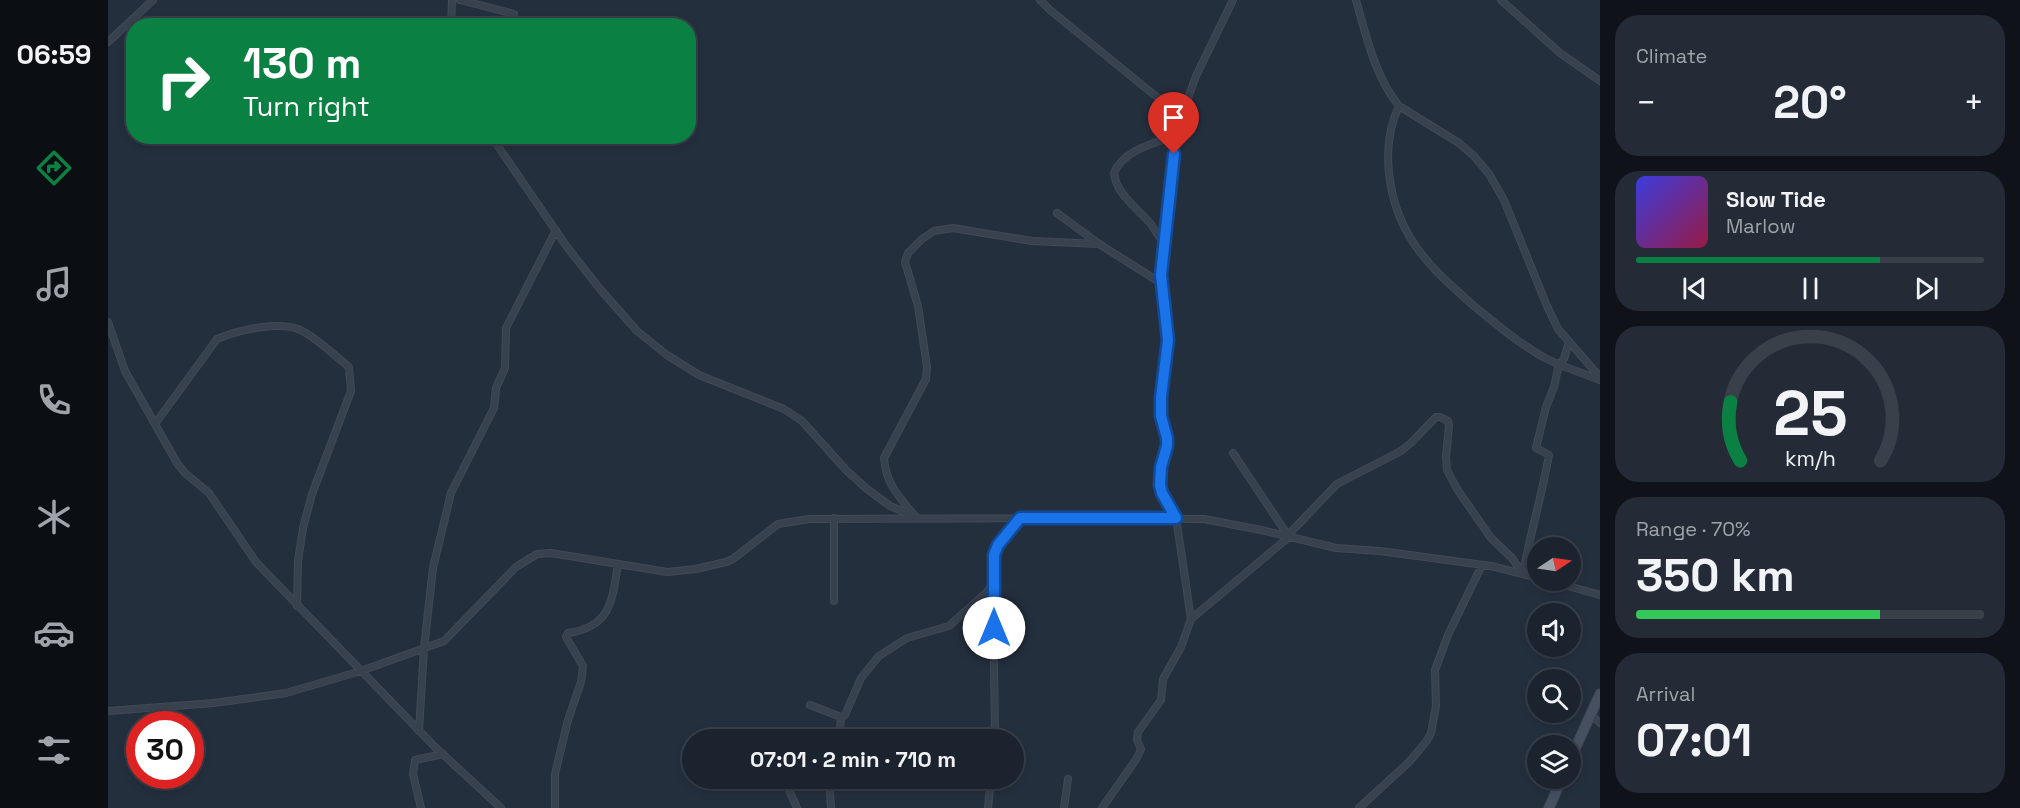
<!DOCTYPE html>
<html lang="en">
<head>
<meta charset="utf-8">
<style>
	body { margin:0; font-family:"Space Grotesk",sans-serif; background:#242b36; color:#f1f3f6; height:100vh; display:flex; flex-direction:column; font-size:22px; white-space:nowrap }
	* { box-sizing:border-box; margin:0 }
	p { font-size:20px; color:#a0a4aa }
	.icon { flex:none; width:33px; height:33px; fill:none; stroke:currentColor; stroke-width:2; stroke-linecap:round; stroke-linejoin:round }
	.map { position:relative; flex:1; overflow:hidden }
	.panel { display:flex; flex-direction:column; gap:15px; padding:15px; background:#0f1319; width:420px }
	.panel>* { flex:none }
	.guide { position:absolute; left:18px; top:18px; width:570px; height:126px; border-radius:24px; box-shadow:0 3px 9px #0003,0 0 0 2px #39404a; background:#0b8043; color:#fff; overflow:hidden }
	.needle { width:39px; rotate:77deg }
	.tools { position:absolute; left:1419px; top:537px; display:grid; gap:12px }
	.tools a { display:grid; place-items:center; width:54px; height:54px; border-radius:50%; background:#1b232e; box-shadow:0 3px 9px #0003,0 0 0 2px #39404a; font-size:30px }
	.speed { position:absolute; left:18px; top:711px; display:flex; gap:12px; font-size:30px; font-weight:700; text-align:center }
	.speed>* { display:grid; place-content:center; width:78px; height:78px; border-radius:50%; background:#1b232e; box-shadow:0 3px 9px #0003,0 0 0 2px #39404a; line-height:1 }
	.speed .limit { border:9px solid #d22; background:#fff; color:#111 }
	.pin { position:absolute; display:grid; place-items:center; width:51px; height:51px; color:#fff; margin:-62px -26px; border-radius:50% 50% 50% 0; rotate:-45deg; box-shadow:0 0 6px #0007 }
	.pin .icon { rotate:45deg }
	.me { position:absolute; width:66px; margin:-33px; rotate:0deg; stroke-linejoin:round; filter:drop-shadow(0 0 4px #0008) }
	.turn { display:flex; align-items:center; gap:21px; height:126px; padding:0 18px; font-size:27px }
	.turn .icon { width:78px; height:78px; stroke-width:2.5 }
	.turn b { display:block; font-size:42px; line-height:51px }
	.big { font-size:45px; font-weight:800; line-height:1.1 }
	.panel .widget { flex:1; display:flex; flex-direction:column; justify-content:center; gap:9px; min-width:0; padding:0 21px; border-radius:24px; background:#242b36 }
	.panel .dial { align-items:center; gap:0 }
	.dial svg { height:156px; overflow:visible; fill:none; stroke:#39404a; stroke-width:7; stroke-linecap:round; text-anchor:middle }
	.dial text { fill:#f1f3f6; stroke:none }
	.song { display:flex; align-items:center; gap:18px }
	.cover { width:72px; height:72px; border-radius:9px; background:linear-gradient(135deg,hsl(240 70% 55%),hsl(340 70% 35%)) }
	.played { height:6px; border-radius:3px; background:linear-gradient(90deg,#0b8043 70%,#39404a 70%) }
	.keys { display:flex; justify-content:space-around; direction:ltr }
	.heat { display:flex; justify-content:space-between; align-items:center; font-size:33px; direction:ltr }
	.charge { height:9px; border-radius:4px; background:linear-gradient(90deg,#34c759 70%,#39404a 0) }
	.trip { position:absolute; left:574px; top:729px; width:342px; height:60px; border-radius:30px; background:#1b232e; box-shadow:0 3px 9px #0003,0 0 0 2px #39404a; font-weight:800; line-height:60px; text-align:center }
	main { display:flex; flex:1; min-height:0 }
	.dock { display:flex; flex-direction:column; width:108px; justify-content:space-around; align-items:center; background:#0b0e12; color:#a0a4aa }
	.dock .icon { width:42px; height:42px }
	.dock .on { color:#0b8043 }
	.dock b { font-size:27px; color:#f1f3f6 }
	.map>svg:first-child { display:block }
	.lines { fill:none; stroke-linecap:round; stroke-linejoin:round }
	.minor-casing { stroke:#414a57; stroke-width:8 }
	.secondary-casing { stroke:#414a57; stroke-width:11 }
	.minor { stroke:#38414e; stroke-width:6 }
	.secondary { stroke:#465061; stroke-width:9 }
	.route-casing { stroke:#114b97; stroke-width:15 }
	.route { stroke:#1a73e8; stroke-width:10 }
</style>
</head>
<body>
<main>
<nav class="dock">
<b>06:59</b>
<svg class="icon on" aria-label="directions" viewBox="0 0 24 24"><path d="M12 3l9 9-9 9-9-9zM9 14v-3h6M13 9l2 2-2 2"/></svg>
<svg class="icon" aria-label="music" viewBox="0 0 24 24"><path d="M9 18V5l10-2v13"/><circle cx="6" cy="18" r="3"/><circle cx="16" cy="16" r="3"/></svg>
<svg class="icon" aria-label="phone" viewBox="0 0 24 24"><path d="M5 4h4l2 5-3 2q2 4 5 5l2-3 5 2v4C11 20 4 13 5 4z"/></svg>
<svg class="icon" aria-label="climate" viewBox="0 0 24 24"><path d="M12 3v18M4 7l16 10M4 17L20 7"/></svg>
<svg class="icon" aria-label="car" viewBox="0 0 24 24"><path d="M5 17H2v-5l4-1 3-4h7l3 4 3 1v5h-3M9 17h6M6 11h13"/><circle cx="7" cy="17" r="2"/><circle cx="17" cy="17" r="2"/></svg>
<svg class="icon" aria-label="filters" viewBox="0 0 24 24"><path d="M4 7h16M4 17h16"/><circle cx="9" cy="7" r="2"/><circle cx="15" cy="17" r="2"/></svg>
</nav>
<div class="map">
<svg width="1492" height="808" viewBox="0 0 1492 808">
	<rect width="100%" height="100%" fill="#242f3e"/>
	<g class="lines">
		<g class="minor-casing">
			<path id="minor" d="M352,0L406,14
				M932,0L942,10L1045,94L1074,115
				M1248,0C1258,35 1267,77 1291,106L1351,143L1366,156L1381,174L1396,200L1439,306L1450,329L1492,377
				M1393,0L1452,53L1492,81
				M343,26L344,0
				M0,42L45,0
				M1291,106C1271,148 1280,206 1307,245C1323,269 1346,288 1367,307C1389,325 1412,344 1437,358C1455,367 1474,373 1492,380
				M383,136L459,247L492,289L529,331L559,355L591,375L676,409L694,421L738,470L759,489L782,506L807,516
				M949,213L991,244L1053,283
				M1056,243C1051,237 1047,230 1042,223C1029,208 1008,194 1006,173C1016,149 1048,143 1070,135
				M0,322L17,371L69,463L77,473L101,493L148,562L327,747L393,808
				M47,424L109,339C130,330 176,319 196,332C212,341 226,355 241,367L243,391L204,494L195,528L190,561L189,606
				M806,515C790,495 778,484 776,458L818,379L819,367L810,306L797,262L800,253L814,239L826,231L845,228L924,241L991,244
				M726,518V601
				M1180,535L1229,484L1293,451L1304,442L1328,417H1332L1340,421L1341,426L1338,456L1339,470L1349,489L1383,538L1404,558L1415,574C1422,534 1434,495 1441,455L1428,448L1438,407L1446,387L1451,364L1456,359L1461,342
				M1438,580L1492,595
				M885,583L887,740
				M1083,619L1068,517L1054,493L1052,485L1053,467L1059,446L1053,416V397L1060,341L1053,275L1063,173L1074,115L1088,76L1125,0
				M702,705L733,717L737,715L753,678L771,656L799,638L841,626L879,592L885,582L887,550L912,518
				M0,711L106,703L178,693L253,671L336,641L408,567L429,554L443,553L559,572L588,569L618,562L625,559L670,524L701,519L942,518L1096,519L1153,530L1228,548L1272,551L1383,566L1430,578
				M1483,715L1492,723
				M311,731L316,648L325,568L343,493L386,408L388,388L397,368L398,328L448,230
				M731,740L733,717
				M721,778L723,808
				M680,788L689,808
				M313,808L305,774L307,760L335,754
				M447,808V774L460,720L473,682L475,666L458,637L460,633C503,627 504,601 510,564
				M880,808L883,778
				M956,808L960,779
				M994,808L1029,758L1033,749L1029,740L1030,732L1053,700L1055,679L1073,647L1083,619L1181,537L1125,453
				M1251,808L1301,762L1318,742L1323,733L1328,706L1327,670L1340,635L1374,565"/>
		</g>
		<g class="secondary-casing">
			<path id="secondary" d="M1462,760L1492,694
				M1441,808L1454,778"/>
		</g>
		<use href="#minor" class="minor"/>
		<use href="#secondary" class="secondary"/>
	</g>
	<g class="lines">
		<g class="route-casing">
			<path id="route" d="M886,628V555L890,545L912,518H1068L1054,493L1052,485L1053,467L1059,446V438L1053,416V397L1060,340L1053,275L1066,154"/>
		</g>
		<use href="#route" class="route"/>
	</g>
</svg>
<div class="tools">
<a><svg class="needle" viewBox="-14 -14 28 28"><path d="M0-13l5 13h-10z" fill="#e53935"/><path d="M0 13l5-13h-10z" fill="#a0a4aa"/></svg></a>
<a><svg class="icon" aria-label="sound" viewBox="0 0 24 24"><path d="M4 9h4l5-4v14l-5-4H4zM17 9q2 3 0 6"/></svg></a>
<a><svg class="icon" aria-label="search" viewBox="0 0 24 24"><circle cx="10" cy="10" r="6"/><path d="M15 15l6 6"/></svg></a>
<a><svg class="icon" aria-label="layers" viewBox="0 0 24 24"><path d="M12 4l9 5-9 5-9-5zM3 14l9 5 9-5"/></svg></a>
</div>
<div class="speed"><div class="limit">30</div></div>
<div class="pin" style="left:1066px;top:154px;background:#d93025"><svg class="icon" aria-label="arrive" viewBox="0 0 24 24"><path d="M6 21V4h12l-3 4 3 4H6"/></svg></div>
<svg class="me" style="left:886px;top:628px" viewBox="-20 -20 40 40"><circle r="19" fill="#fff"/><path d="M0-13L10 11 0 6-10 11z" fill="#1a73e8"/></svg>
<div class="trip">07:01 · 2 min · 710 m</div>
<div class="guide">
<div class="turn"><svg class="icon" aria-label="right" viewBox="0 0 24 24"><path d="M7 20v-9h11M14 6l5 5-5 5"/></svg><div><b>130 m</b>Turn right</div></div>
</div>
</div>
<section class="panel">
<div class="widget"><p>Climate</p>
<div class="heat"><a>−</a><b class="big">20°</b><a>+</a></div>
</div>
<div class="widget">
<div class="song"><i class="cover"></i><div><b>Slow Tide</b><p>Marlow</p></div></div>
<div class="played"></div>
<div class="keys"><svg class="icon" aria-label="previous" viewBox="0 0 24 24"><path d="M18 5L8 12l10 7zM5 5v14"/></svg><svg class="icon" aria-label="pause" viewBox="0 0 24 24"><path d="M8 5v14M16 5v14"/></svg><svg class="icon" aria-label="next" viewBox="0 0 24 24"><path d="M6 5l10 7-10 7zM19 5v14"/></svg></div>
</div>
<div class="widget dial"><svg viewBox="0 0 100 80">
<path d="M14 69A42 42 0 1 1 86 69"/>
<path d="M14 69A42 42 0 0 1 9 39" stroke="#0b8043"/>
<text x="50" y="56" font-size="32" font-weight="700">25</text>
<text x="50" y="72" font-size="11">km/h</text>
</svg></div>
<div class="widget"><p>Range · 70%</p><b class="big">350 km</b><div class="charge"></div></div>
<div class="widget"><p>Arrival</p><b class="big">07:01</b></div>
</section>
</main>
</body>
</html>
